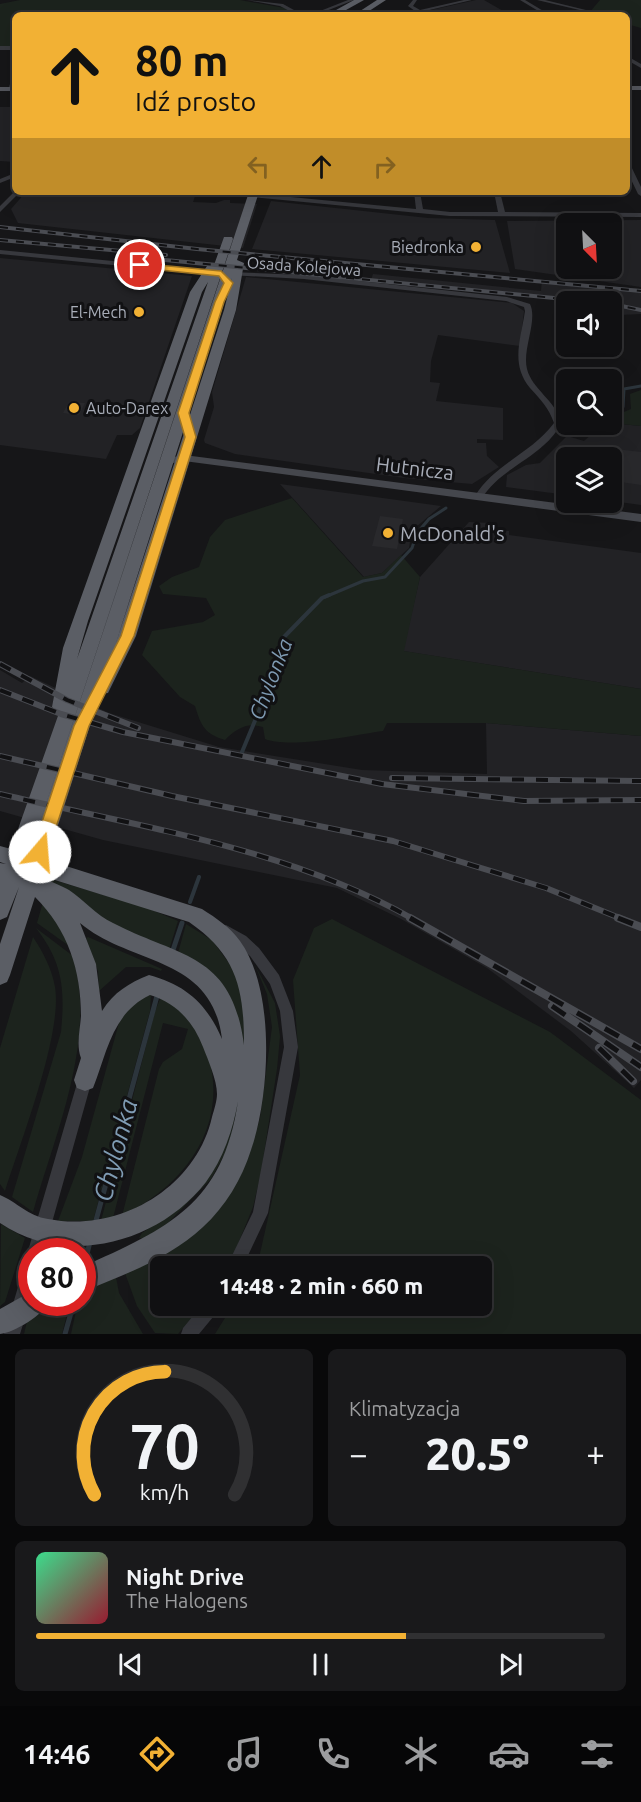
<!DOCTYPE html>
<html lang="pl">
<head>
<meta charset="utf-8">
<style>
	body { margin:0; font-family:Ubuntu,sans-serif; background:#19191b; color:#f1f3f6; height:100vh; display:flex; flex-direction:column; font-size:22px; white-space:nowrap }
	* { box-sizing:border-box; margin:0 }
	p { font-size:20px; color:#9c9d9f }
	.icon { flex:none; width:33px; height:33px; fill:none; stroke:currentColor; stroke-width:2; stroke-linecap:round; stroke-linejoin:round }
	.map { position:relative; height:1334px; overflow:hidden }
	.details { display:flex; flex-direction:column; gap:15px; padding:15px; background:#09090a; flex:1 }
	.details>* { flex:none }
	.top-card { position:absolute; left:12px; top:12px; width:618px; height:183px; border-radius:9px; box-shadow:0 6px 24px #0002,0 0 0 2px #303032; background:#f2b134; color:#111; overflow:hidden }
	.needle { width:39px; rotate:156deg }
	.fabs { position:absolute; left:556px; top:213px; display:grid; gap:12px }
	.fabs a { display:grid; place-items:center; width:66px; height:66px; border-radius:9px; background:#101012; box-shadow:0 6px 24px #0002,0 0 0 2px #303032; font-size:30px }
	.speed { position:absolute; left:18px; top:1238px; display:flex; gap:12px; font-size:30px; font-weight:700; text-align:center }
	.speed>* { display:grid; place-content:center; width:78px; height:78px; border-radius:50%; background:#101012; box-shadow:0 6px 24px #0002,0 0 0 2px #303032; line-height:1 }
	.speed .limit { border:9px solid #d22; background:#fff; color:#111 }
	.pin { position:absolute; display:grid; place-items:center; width:51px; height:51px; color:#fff; margin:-26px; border:3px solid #fff; border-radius:50%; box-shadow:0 2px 6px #0007 }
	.me { position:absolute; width:66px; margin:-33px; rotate:18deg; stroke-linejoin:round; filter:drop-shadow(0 0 4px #0008) }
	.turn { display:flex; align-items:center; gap:21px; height:126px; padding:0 24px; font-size:27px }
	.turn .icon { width:78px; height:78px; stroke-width:2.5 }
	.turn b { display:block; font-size:42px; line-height:51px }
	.lanes { display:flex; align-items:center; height:57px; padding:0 24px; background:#0003; justify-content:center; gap:30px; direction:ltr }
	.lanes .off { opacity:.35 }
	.big { font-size:45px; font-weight:800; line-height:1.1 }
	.details .widget { flex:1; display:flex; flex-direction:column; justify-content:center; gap:9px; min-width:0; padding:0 21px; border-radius:9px; background:#19191b }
	.details .dial { align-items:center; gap:0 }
	.dial svg { height:156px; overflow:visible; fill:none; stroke:#303032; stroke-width:7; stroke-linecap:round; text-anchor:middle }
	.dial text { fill:#f1f3f6; stroke:none }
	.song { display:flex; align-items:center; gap:18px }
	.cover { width:72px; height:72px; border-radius:9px; background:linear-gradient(135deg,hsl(150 70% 55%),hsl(350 70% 35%)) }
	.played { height:6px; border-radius:3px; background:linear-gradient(90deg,#f2b134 65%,#303032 65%) }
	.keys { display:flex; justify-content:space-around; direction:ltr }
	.heat { display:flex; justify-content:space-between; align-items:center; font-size:33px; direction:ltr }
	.details .tiles { flex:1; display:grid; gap:15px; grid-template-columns:1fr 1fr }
	.widget:last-child { grid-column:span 2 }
	.trip { position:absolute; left:150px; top:1256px; width:342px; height:60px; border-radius:9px; background:#101012; box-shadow:0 6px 24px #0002,0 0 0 2px #303032; font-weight:800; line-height:60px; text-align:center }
	.menu { display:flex; height:96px; justify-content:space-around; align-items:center; background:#060607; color:#9c9d9f }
	.menu .icon { width:42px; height:42px }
	.menu .on { color:#f2b134 }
	.menu b { font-size:27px; color:#f1f3f6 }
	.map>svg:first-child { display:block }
	.built { fill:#222225; fill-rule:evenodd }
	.green { fill:#1c231d }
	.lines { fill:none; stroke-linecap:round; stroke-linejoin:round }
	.stream-far2 { stroke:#2c353c; stroke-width:3 }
	.stream-far1 { stroke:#2c353c; stroke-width:4 }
	.stream { stroke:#2c353c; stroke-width:5 }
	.building { fill:#29292c }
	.minor { fill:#37383d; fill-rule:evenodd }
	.secondary { fill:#45474d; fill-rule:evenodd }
	.primary { fill:#53555c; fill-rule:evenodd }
	.trunk { fill:#5b5e65; fill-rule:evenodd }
	.rail-far2-casing { stroke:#4a4c52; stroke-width:4 }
	.rail-far1-casing { stroke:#4a4c52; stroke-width:6 }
	.rail-casing { stroke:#4a4c52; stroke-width:8 }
	.rail-far2 { stroke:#111113; stroke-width:2; stroke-dasharray:8; stroke-linecap:butt }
	.rail-far1 { stroke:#111113; stroke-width:4; stroke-dasharray:12; stroke-linecap:butt }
	.rail { stroke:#111113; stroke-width:5; stroke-dasharray:16; stroke-linecap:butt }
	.route { fill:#f2b134; stroke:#9d7322; stroke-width:1.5 }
	.poi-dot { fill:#f2b134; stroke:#111113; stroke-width:2 }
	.labels { text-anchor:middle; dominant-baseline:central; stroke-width:6; stroke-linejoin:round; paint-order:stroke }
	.far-poi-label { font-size:16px; fill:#a8adb8; stroke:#111113; text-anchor:end }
	.far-street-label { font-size:16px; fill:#a8adb8; stroke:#111113 }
	.street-label { font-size:20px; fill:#a8adb8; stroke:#111113 }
	.poi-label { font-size:20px; fill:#a8adb8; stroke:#111113; text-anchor:start }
	.water-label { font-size:21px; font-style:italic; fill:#7f9bb3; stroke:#111113 }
	.near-water-label { font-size:26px; font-style:italic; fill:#7f9bb3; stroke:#111113 }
</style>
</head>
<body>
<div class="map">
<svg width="641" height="1334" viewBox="0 0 641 1334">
	<rect width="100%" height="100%" fill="#161618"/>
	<path class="built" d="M476,0H484L510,15H409Z
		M0,107H15V162L0,161Z
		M26,192H160L195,196L193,202L216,203L224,200H230V203L257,204L243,248L18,223L11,209Z
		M271,201L428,218L495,220L510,273L252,249Z
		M641,220V287L515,269L507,221ZM567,224H612V268H567Z
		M0,258L192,276L140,428L132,435H117L106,459L0,445Z
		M373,274L541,291L542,280L641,289V314L620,315L612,310V302L580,301L371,280Z
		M246,277L512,303L524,311L520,346L438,335L431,361L430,382L440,383L436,401L503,408V440L477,439V443H486L487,456L499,467L472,484L404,478L235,454L205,443L204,440L214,407L212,392Z
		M612,423L641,426V505L612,501V458H567V495L506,487L507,475L526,465L540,463L567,436L584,441L602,425Z
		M280,484L441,506L416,527L411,535L409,548L382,573L364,577Z
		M469,522L491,523L496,525V530L509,531V535L641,553V689L403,651L420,577Z
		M0,670L22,683L30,676L109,713L219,747L362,770L487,774L486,723L641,736V1080L634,1088L571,1031L487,968L401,919L337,888L103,840L0,811Z"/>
	<path class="green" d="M20,0H240L290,9L291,15H15V46H0V4Z
		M600,0H641V28L627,24V15L589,13Z
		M641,390V426L622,424L619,414L631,409L630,394Z
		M292,498L363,577L382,573L401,555L420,577L404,651L641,689V736L486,723H387L383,731C354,735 291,749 265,739L263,727C247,722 236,729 225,740C205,734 201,726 195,706L180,697L142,655L152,631L203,622L215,615L206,598L163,594L159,586L172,577L199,567L210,537L225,520Z
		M50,879L145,907L178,921L169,950L110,928L48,884Z
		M43,902L76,951L37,923Z
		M332,919L550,1032L641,1100V1334H215L233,1305H482V1266H255L259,1258L300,1075L293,980L314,928Z
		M186,924L212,940L239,977L249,1050L229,1146L211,1179L167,1224L145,1238H139L142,1233L176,1210L198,1189L242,1043L178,953Z
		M36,928L73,956C97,1040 56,1131 33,1212L12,1197L61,1032C65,989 63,963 36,928Z
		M33,937C43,952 52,969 55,987C63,1033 20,1143 5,1191L0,1184V1048Z
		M88,937L162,969L161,971L150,967H126L99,991L98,971L86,938Z
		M255,965L275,1003L280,1036L277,1069L261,1173L253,1207L229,1266H160V1305H203L178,1334L155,1333L137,1306L125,1273L251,1149L260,1118L272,1027L267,994Z
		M151,995L150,1011L93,1221H58L82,1157L120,1019L133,998Z
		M161,997C174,999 183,1012 193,1022C203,1032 205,1044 209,1058C228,1129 183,1186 122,1216L159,1069L163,1062L182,1049L188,1029L163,1023L113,1218L101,1221L155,1011Z
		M1,1224L25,1238L5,1302L0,1306Z
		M116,1277L119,1293L143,1334H71L78,1302H82L83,1291Z
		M59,1302H70L62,1334H24L28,1317Z"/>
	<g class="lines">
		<path class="stream-far2" d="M612,411L623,407L624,389L641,386
			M325,597L363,581L385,577L412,548L417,533L429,519L446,508"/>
		<path class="stream-far1" d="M242,752L266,694L283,638L322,598L329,595
			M190,902L199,877"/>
		<path class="stream" d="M173,950L182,923
			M95,1224L157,996
			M83,1270L90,1242
			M65,1334L74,1302"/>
	</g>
	<path class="building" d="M69,402L85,403L79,415L63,413Z
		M616,449L641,452V485L614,481Z
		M380,516L403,519L397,549L372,546Z"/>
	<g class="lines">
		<path class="minor" d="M247,0L283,4L303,15H297L280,6Z
			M348,0H354L316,15H310Z
			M413,0H417L413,6L420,10L464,0H472L408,15H399L415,11L408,6Z
			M520,0H525L550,15H545Z
			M537,0H545L590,11L588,12Z
			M0,46H15V50H0Z
			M627,56L641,64V68L627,60Z
			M15,76L14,86L9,87L12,78Z
			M627,162L630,164L641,187V196L638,194L627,171Z
			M15,173V177L0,183V179Z
			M15,191V192H20L0,212V206Z
			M216,192H239L416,209L414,192H420L423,209L450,212H498L494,192H500L505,212L641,213V217L450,216L219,194Z
			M0,250L215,271L219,273L215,275L0,254Z
			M230,272L304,275L507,297L530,304C538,321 522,349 527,369C532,389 555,400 562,423C557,431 551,439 544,445C523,464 497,474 482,498H476L475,496C494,464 532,453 554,423C549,408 540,399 530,388C510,364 521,339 525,311L524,307L506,301L304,279L228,275V273Z
			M226,925L246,936L259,948L279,975L293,1011L298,1047L268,1213L243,1266H227L253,1212L284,1047L280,1011L270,984L250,956L237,945L221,935L220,931L221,927Z
			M85,1073L90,1075L92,1080L44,1251H32V1257L28,1251L78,1080L80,1075Z
			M32,1259V1296L20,1334H4L24,1267L26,1261Z
			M202,1305H220L218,1311L199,1334H181L183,1328Z"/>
		<path class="secondary" d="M184,455L641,514V522L184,461L173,463L167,460L169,458Z"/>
		<path class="primary" d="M627,86H641V90H627Z
			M0,87H15V91H0Z"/>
		<path class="trunk" d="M354,0H364L337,15H327Z
			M377,0H386L363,15H354Z
			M249,192H259L237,260L244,263L236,310L136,636L108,693L100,694L47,860L202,909C216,918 230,927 240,941C276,991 270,1095 251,1150C242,1179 225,1207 203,1227C170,1258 124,1275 82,1292V1267C169,1228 223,1204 238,1101C233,1130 223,1159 206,1182C159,1243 66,1268 0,1223V1195C17,1202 28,1216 48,1219C119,1233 196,1188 212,1117C214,1110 217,1101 217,1094C217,1080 208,1060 203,1047C193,1021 176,1003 150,995C112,1013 107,1053 93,1088L85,1091L77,1088L74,1080L81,1058C76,1045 80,1030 81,1016C81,970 68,930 35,897L10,975L7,982L0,985V944L19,887L7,917L0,920V863L6,864L0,862V846L11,849L59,713L52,707L63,648L190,292L207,266L214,265L224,237H232L233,239L29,855ZM232,278L224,310L115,646ZM208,282L77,659L88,621L202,292ZM42,876L189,922C237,955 244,989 244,1045C232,953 181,958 113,923C96,915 84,900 69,890C61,885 47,881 42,876ZM80,923C131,966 212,955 222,1039C207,1004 186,985 149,975C129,983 114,992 102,1011L96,964Z
			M32,1291V1302H49C44,1314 14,1333 0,1334V1309Z"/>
		<g class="rail-far2-casing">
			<path id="rail-far2" d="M0,227L197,249L641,291
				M0,240L166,255
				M155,259L595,302
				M612,304L641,310"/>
		</g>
		<g class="rail-far1-casing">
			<path id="rail-far1" d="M0,664L67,700L138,728
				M0,690L61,714L123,732L382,784L524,801L641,800
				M0,756L172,796L393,841L546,888L622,919
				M392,778L641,781
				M0,794C140,827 287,848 413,919"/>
		</g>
		<g class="rail-casing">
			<path id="rail" d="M410,918L641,1049
				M618,918L641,927
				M552,1006L641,1067
				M599,1048L633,1081"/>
		</g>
		<use href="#rail-far2" class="rail-far2"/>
		<use href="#rail-far1" class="rail-far1"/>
		<use href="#rail" class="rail"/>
	</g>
	<path class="route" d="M137,263L221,271L233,283L224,302L189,413L196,437L134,636L89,726L48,852L45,857H34L32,852L74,726L121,636L185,437L178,413L215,302L224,283L219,276L140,268L137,267Z"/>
	<g class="poi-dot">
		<circle cx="476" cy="247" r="6"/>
		<circle cx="139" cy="312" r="6"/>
		<circle cx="74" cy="408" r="6"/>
		<circle cx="388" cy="533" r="6"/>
	</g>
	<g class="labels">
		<g class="far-poi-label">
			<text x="464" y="247">Biedronka</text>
			<text x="127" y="312">El-Mech</text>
			<text x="86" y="408" text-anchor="start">Auto-Darex</text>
		</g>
		<g class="far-street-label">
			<text transform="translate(304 266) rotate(4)">Osada Kolejowa</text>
		</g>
		<g class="street-label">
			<text transform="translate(415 468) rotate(7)">Hutnicza</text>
		</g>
		<g class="poi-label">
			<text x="400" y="533">McDonald's</text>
		</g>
		<g class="water-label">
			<text transform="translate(270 679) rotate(-69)">Chylonka</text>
		</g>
		<g class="near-water-label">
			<text transform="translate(115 1150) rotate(-75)">Chylonka</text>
		</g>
	</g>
</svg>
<div class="fabs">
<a><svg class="needle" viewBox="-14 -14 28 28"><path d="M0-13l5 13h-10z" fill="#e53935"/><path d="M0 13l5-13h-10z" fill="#9c9d9f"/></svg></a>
<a><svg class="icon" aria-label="sound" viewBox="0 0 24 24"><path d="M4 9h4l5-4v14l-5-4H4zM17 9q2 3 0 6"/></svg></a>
<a><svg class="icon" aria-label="search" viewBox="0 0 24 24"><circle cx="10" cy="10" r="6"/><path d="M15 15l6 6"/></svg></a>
<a><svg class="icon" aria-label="layers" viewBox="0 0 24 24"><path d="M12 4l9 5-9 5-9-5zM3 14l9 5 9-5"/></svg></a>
</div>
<div class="speed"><div class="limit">80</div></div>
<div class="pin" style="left:140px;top:265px;background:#d93025"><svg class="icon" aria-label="arrive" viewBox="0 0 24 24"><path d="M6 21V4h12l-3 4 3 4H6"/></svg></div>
<svg class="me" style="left:40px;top:852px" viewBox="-20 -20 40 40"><circle r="19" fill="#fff"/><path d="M0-13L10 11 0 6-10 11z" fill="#f2b134"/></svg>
<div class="trip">14:48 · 2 min · 660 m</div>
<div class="top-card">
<div class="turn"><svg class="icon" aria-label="ahead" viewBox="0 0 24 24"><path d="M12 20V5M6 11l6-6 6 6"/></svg><div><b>80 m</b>Idź prosto</div></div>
<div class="lanes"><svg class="icon off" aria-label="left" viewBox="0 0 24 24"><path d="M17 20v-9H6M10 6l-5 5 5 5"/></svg><svg class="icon" aria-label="ahead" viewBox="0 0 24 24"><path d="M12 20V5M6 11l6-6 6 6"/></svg><svg class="icon off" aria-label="right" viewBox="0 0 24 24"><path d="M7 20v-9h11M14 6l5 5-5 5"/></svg></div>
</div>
</div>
<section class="details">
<div class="tiles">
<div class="widget dial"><svg viewBox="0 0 100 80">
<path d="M14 69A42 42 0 1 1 86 69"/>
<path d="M14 69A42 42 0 0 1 50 6" stroke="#f2b134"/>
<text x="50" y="56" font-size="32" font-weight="700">70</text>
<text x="50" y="72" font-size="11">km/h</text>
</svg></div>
<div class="widget"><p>Klimatyzacja</p>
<div class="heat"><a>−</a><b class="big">20.5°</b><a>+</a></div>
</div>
<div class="widget">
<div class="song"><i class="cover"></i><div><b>Night Drive</b><p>The Halogens</p></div></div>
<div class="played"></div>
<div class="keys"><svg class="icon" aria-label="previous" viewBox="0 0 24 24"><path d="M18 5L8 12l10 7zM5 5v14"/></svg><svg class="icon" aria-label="pause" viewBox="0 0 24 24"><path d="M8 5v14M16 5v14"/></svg><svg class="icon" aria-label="next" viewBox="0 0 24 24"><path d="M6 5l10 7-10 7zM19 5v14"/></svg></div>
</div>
</div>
</section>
<nav class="menu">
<b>14:46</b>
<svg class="icon on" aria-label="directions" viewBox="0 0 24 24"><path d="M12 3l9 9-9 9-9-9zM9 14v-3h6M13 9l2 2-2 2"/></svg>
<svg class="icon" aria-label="music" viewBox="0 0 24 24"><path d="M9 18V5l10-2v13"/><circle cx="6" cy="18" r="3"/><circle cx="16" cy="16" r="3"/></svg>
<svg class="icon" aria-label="phone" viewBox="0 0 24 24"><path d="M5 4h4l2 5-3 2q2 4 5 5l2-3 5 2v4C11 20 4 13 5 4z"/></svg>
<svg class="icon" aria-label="climate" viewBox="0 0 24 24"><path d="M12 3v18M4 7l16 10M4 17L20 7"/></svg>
<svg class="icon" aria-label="car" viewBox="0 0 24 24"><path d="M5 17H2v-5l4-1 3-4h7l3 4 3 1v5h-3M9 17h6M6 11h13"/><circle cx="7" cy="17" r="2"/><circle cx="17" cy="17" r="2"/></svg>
<svg class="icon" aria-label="filters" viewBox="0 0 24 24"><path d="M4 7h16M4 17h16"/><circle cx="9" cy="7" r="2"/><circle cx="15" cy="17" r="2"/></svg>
</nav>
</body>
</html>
